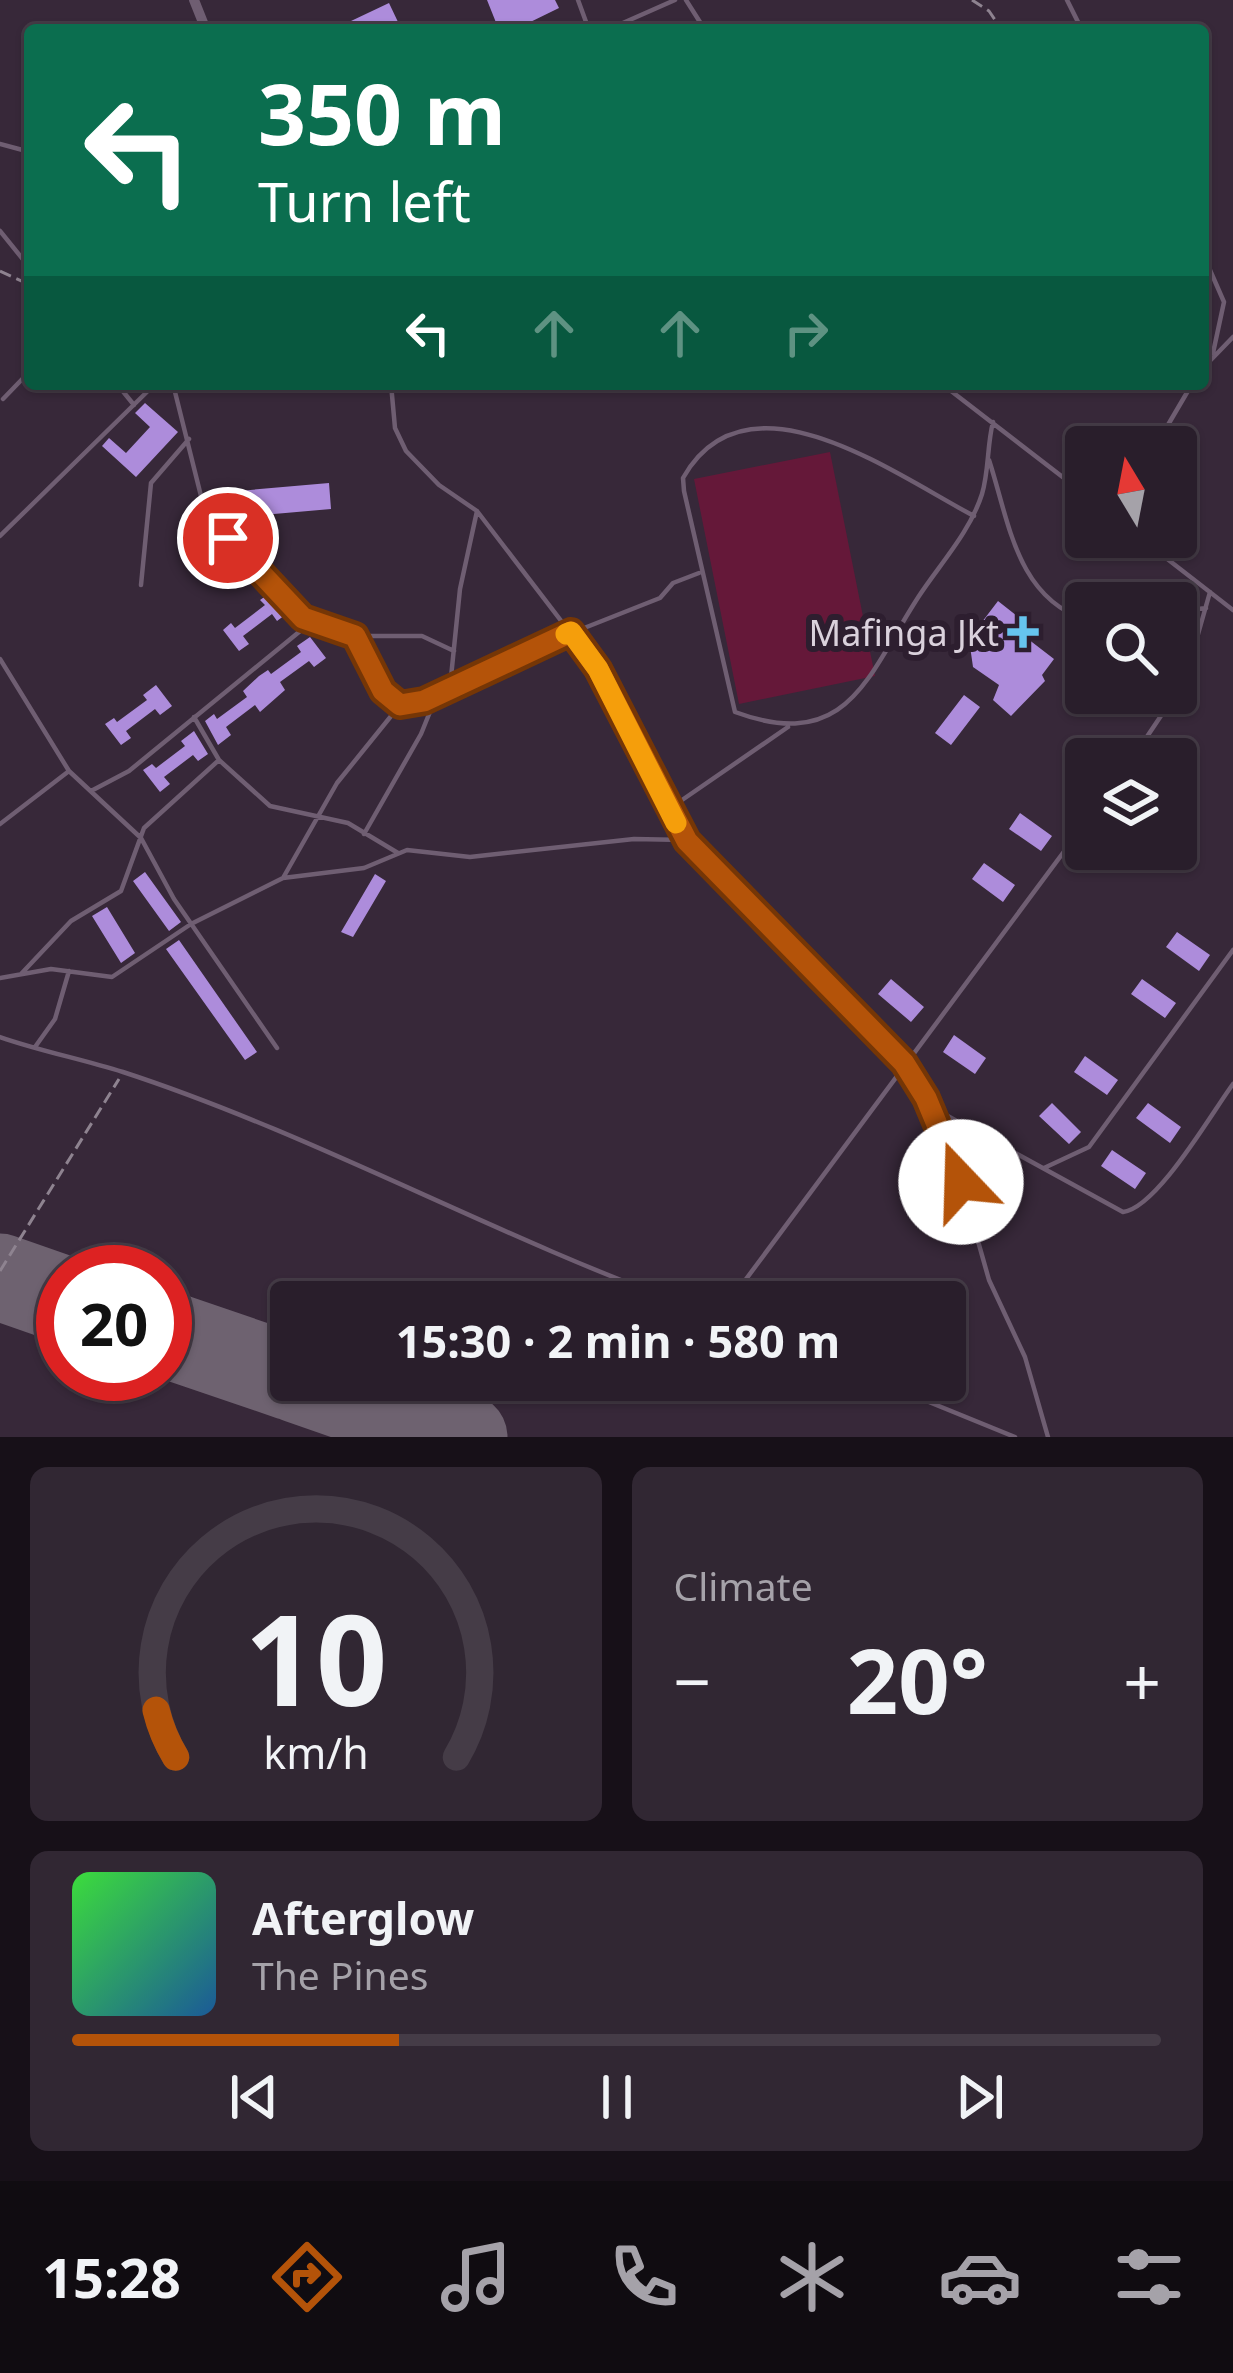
<!DOCTYPE html>
<html lang="en">
<head>
<meta charset="utf-8">
<style>
	body { margin:0; font-family:"Noto Sans",sans-serif; background:#312733; color:#f1f3f6; height:100vh; display:flex; flex-direction:column; font-size:45px; white-space:nowrap }
	* { box-sizing:border-box; margin:0 }
	p { font-size:39px; color:#a5a2a9 }
	.icon { flex:none; width:66px; height:66px; fill:none; stroke:currentColor; stroke-width:2; stroke-linecap:round; stroke-linejoin:round }
	.map { position:relative; height:1437px; overflow:hidden }
	.drawer { display:flex; flex-direction:column; gap:30px; padding:30px; background:#171018; flex:1 }
	.drawer>* { flex:none }
	.banner { position:absolute; left:24px; top:24px; width:1185px; height:366px; border-radius:12px; box-shadow:0 3px 9px #0004,0 0 0 3px #453c47; background:#0b6e4f; color:#fff; overflow:hidden }
	.needle { width:78px; rotate:350deg }
	.buttons { position:absolute; left:1065px; top:426px; display:grid; gap:24px }
	.buttons a { display:grid; place-items:center; width:132px; height:132px; border-radius:12px; background:#291e2b; box-shadow:0 3px 9px #0004,0 0 0 3px #453c47; font-size:60px }
	.speed { position:absolute; left:36px; top:1245px; display:flex; gap:24px; font-size:60px; font-weight:700; text-align:center }
	.speed>* { display:grid; place-content:center; width:156px; height:156px; border-radius:50%; background:#291e2b; box-shadow:0 3px 9px #0004,0 0 0 3px #453c47; line-height:1 }
	.speed .limit { border:18px solid #d22; background:#fff; color:#111 }
	.pin { position:absolute; display:grid; place-items:center; width:102px; height:102px; color:#fff; margin:-51px; border:6px solid #fff; border-radius:50%; box-shadow:0 3px 12px #0007 }
	.me { position:absolute; width:132px; margin:-66px; rotate:339deg; stroke-linejoin:round; filter:drop-shadow(0 0 9px #0008) }
	.turn { display:flex; align-items:center; gap:42px; height:252px; padding:0 36px; font-size:54px }
	.turn .icon { width:156px; height:156px; stroke-width:2.5 }
	.turn b { display:block; font-size:84px; line-height:102px }
	.lanes { display:flex; align-items:center; height:114px; padding:0 36px; background:#0003; justify-content:center; gap:60px; direction:ltr }
	.lanes .off { opacity:.35 }
	.big { font-size:90px; font-weight:700; line-height:1.1 }
	.drawer .card { flex:1; display:flex; flex-direction:column; justify-content:center; gap:18px; min-width:0; padding:0 42px; border-radius:18px; background:#312733 }
	.drawer .dial { align-items:center; gap:0 }
	.dial svg { height:312px; overflow:visible; fill:none; stroke:#453c47; stroke-width:7; stroke-linecap:round; text-anchor:middle }
	.dial text { fill:#f1f3f6; stroke:none }
	.song { display:flex; align-items:center; gap:36px }
	.cover { width:144px; height:144px; border-radius:18px; background:linear-gradient(135deg,hsl(120 70% 55%),hsl(210 70% 35%)) }
	.played { height:12px; border-radius:6px; background:linear-gradient(90deg,#b45309 30%,#453c47 30%) }
	.keys { display:flex; justify-content:space-around; direction:ltr }
	.heat { display:flex; justify-content:space-between; align-items:center; font-size:66px; direction:ltr }
	.drawer .tiles { flex:1; display:grid; gap:30px; grid-template-columns:1fr 1fr }
	.card:last-child { grid-column:span 2 }
	.trip { position:absolute; left:270px; top:1281px; width:696px; height:120px; border-radius:12px; background:#291e2b; box-shadow:0 3px 9px #0004,0 0 0 3px #453c47; font-weight:700; line-height:120px; text-align:center }
	.menu { display:flex; height:192px; justify-content:space-around; align-items:center; background:#100c11; color:#a5a2a9 }
	.menu .icon { width:84px; height:84px }
	.menu .on { color:#b45309 }
	.menu b { font-size:54px; color:#f1f3f6 }
	.map>svg:first-child { display:block }
	.green { fill:#651839 }
	.lines { fill:none; stroke-linecap:round; stroke-linejoin:round }
	.runway { stroke:#6e6270; stroke-width:87 }
	.building { fill:#ad8cdb }
	.path { stroke:#8e8390; stroke-width:3; stroke-dasharray:12 6; stroke-linecap:butt }
	.lane { stroke:#6f5e72; stroke-width:4.5 }
	.street { stroke:#6f5e72; stroke-width:10 }
	.route-casing { stroke:#753606; stroke-width:30 }
	.route { stroke:#b45309; stroke-width:21 }
	.slow { stroke:#f59e0b; stroke-width:21 }
	.poi-dot { fill:#66c4ef; stroke:#2d1e2f; stroke-width:4.5 }
	.labels { text-anchor:middle; dominant-baseline:central; stroke-width:12; stroke-linejoin:round; paint-order:stroke }
	.poi-label { font-size:36px; fill:#dad1dc; stroke:#2d1e2f; text-anchor:end }
</style>
</head>
<body>
<div class="map">
<svg width="1233" height="1437" viewBox="0 0 1233 1437">
	<rect width="100%" height="100%" fill="#372839"/>
	<path class="green" d="M830,452L875,676L739,704L694,479Z"/>
	<g class="lines">
		<path class="runway" d="M0,1277L63,1299
			M165,1334L291,1377
			M299,1380L464,1437"/>
	</g>
	<path class="building" d="M487,0H555L559,8L514,30H499Z
		M389,3L398,22L381,30H332Z
		M145,403L178,432L136,477L102,446L109,438L126,453L150,427L135,413Z
		M329,483L331,509L230,518L227,492Z
		M270,593L289,612L277,621L272,614L243,636L249,644L239,651L223,630L231,623L235,628L265,605L260,600Z
		M998,601L1035,630L1028,639L1054,659L1042,675L1045,681L1011,716L993,700L999,685L973,667L969,639Z
		M310,637L326,658L314,667L309,661L280,682L285,690L260,712L255,705L226,727L231,735L218,745L205,721L214,714L217,719L247,697L243,691L259,676L268,670L271,674L301,652L297,646Z
		M156,685L172,706L160,715L155,709L126,731L131,738L121,745L105,724L114,718L117,722L147,700L143,695Z
		M964,695L980,707L951,745L935,733Z
		M194,731L208,754L198,761L193,755L164,777L170,784L160,792L143,770L152,764L156,768L185,746L181,741Z
		M1020,813L1052,836L1041,851L1009,829Z
		M984,863L1015,885L1003,902L972,879Z
		M145,872L181,922L169,931L133,881Z
		M375,874L386,881L353,937L341,932Z
		M107,907L135,953L121,963L92,916Z
		M1177,932L1210,955L1199,971L1166,947Z
		M179,940L257,1052L245,1060L166,949Z
		M891,979L924,1007L911,1022L878,994Z
		M1142,979L1176,1003L1165,1018L1131,994Z
		M954,1035L986,1058L975,1074L943,1052Z
		M1085,1056L1118,1080L1107,1095L1074,1072Z
		M1052,1103L1081,1132L1069,1144L1039,1116Z
		M1148,1103L1181,1127L1170,1143L1136,1118Z
		M1112,1150L1146,1173L1135,1189L1101,1166Z"/>
	<g class="lines">
		<path class="path" d="M972,0L989,11L1002,30
			M0,271L30,285
			M0,1271L119,1079"/>
		<path class="lane" d="M578,0L589,30
			M686,0L705,30
			M1067,0L1082,30
			M607,30L675,0
			M0,144L30,152
			M0,231L30,268
			M1203,254L1224,302L1213,353
			M1203,368L1233,337
			M117,384L134,405
			M173,384L205,512L303,618L355,636L384,691L400,705L424,701L521,653L660,598L673,583L699,573
			M391,384L395,428L406,451L439,485L477,511L598,669L687,841L884,1041L935,1109L1123,1212C1157,1208 1211,1114 1233,1084
			M942,384L1086,495
			M3,399L30,371
			M1155,447L1192,384
			M989,460C1009,521 1016,597 1086,620
			M974,516C894,474 747,365 683,478L684,491L735,712C849,754 868,674 919,596C940,564 970,532 982,494C989,471 987,445 993,422
			M0,536L155,384
			M1139,537L1233,610
			M141,585L151,483L189,439
			M1176,612L1206,608
			M355,636H422L454,651
			M0,659L69,771L141,838L174,899L277,1048
			M450,687L460,589L477,511
			M194,717L219,760L270,806L348,823L398,853
			M1132,759L1185,680L1210,592
			M91,791L129,771L310,623
			M669,809L788,727
			M0,824L69,771
			M364,834L421,734L438,692
			M283,878L337,783L400,705
			M21,974L71,921L121,891L144,828L219,760
			M0,978L51,969L112,977L191,924L283,878L364,868L407,850L470,857L634,839L685,840
			M0,1037C40,1051 82,1059 123,1072C310,1133 492,1234 678,1302
			M35,1047L55,1019L69,971
			M931,1108L957,1167L989,1280L1025,1357L1048,1437
			M1044,1168L1089,1147L1233,950
			M729,1302L1086,822
			M875,1380L1015,1437"/>
		<path class="street" d="M194,0L206,30"/>
	</g>
	<g class="lines">
		<g class="route-casing">
			<path id="route" d="M228,538L303,618L355,636L383,691L400,705L424,701L571,632L598,669L687,841L904,1063L926,1098L961,1182"/>
		</g>
		<use href="#route" class="route"/>
		<path class="slow" d="M566,634L571,632L598,669L676,823"/>
	</g>
	<path class="poi-dot" d="M1017 614h12v12h12v12h-12v12h-12v-12h-12v-12h12z"/>
	<g class="labels">
		<g class="poi-label">
			<text x="999" y="632">Mafinga Jkt</text>
		</g>
	</g>
</svg>
<div class="buttons">
<a><svg class="needle" viewBox="-14 -14 28 28"><path d="M0-13l5 13h-10z" fill="#e53935"/><path d="M0 13l5-13h-10z" fill="#a5a2a9"/></svg></a>
<a><svg class="icon" aria-label="search" viewBox="0 0 24 24"><circle cx="10" cy="10" r="6"/><path d="M15 15l6 6"/></svg></a>
<a><svg class="icon" aria-label="layers" viewBox="0 0 24 24"><path d="M12 4l9 5-9 5-9-5zM3 14l9 5 9-5"/></svg></a>
</div>
<div class="speed"><div class="limit">20</div></div>
<div class="pin" style="left:228px;top:538px;background:#d93025"><svg class="icon" aria-label="arrive" viewBox="0 0 24 24"><path d="M6 21V4h12l-3 4 3 4H6"/></svg></div>
<svg class="me" style="left:961px;top:1182px" viewBox="-20 -20 40 40"><circle r="19" fill="#fff"/><path d="M0-13L10 11 0 6-10 11z" fill="#b45309"/></svg>
<div class="trip">15:30 · 2 min · 580 m</div>
<div class="banner">
<div class="turn"><svg class="icon" aria-label="left" viewBox="0 0 24 24"><path d="M17 20v-9H6M10 6l-5 5 5 5"/></svg><div><b>350 m</b>Turn left</div></div>
<div class="lanes"><svg class="icon" aria-label="left" viewBox="0 0 24 24"><path d="M17 20v-9H6M10 6l-5 5 5 5"/></svg><svg class="icon off" aria-label="ahead" viewBox="0 0 24 24"><path d="M12 20V5M6 11l6-6 6 6"/></svg><svg class="icon off" aria-label="ahead" viewBox="0 0 24 24"><path d="M12 20V5M6 11l6-6 6 6"/></svg><svg class="icon off" aria-label="right" viewBox="0 0 24 24"><path d="M7 20v-9h11M14 6l5 5-5 5"/></svg></div>
</div>
</div>
<section class="drawer">
<div class="tiles">
<div class="card dial"><svg viewBox="0 0 100 80">
<path d="M14 69A42 42 0 1 1 86 69"/>
<path d="M14 69A42 42 0 0 1 9 57" stroke="#b45309"/>
<text x="50" y="56" font-size="32" font-weight="700">10</text>
<text x="50" y="72" font-size="11">km/h</text>
</svg></div>
<div class="card"><p>Climate</p>
<div class="heat"><a>−</a><b class="big">20°</b><a>+</a></div>
</div>
<div class="card">
<div class="song"><i class="cover"></i><div><b>Afterglow</b><p>The Pines</p></div></div>
<div class="played"></div>
<div class="keys"><svg class="icon" aria-label="previous" viewBox="0 0 24 24"><path d="M18 5L8 12l10 7zM5 5v14"/></svg><svg class="icon" aria-label="pause" viewBox="0 0 24 24"><path d="M8 5v14M16 5v14"/></svg><svg class="icon" aria-label="next" viewBox="0 0 24 24"><path d="M6 5l10 7-10 7zM19 5v14"/></svg></div>
</div>
</div>
</section>
<nav class="menu">
<b>15:28</b>
<svg class="icon on" aria-label="directions" viewBox="0 0 24 24"><path d="M12 3l9 9-9 9-9-9zM9 14v-3h6M13 9l2 2-2 2"/></svg>
<svg class="icon" aria-label="music" viewBox="0 0 24 24"><path d="M9 18V5l10-2v13"/><circle cx="6" cy="18" r="3"/><circle cx="16" cy="16" r="3"/></svg>
<svg class="icon" aria-label="phone" viewBox="0 0 24 24"><path d="M5 4h4l2 5-3 2q2 4 5 5l2-3 5 2v4C11 20 4 13 5 4z"/></svg>
<svg class="icon" aria-label="climate" viewBox="0 0 24 24"><path d="M12 3v18M4 7l16 10M4 17L20 7"/></svg>
<svg class="icon" aria-label="car" viewBox="0 0 24 24"><path d="M5 17H2v-5l4-1 3-4h7l3 4 3 1v5h-3M9 17h6M6 11h13"/><circle cx="7" cy="17" r="2"/><circle cx="17" cy="17" r="2"/></svg>
<svg class="icon" aria-label="filters" viewBox="0 0 24 24"><path d="M4 7h16M4 17h16"/><circle cx="9" cy="7" r="2"/><circle cx="15" cy="17" r="2"/></svg>
</nav>
</body>
</html>
